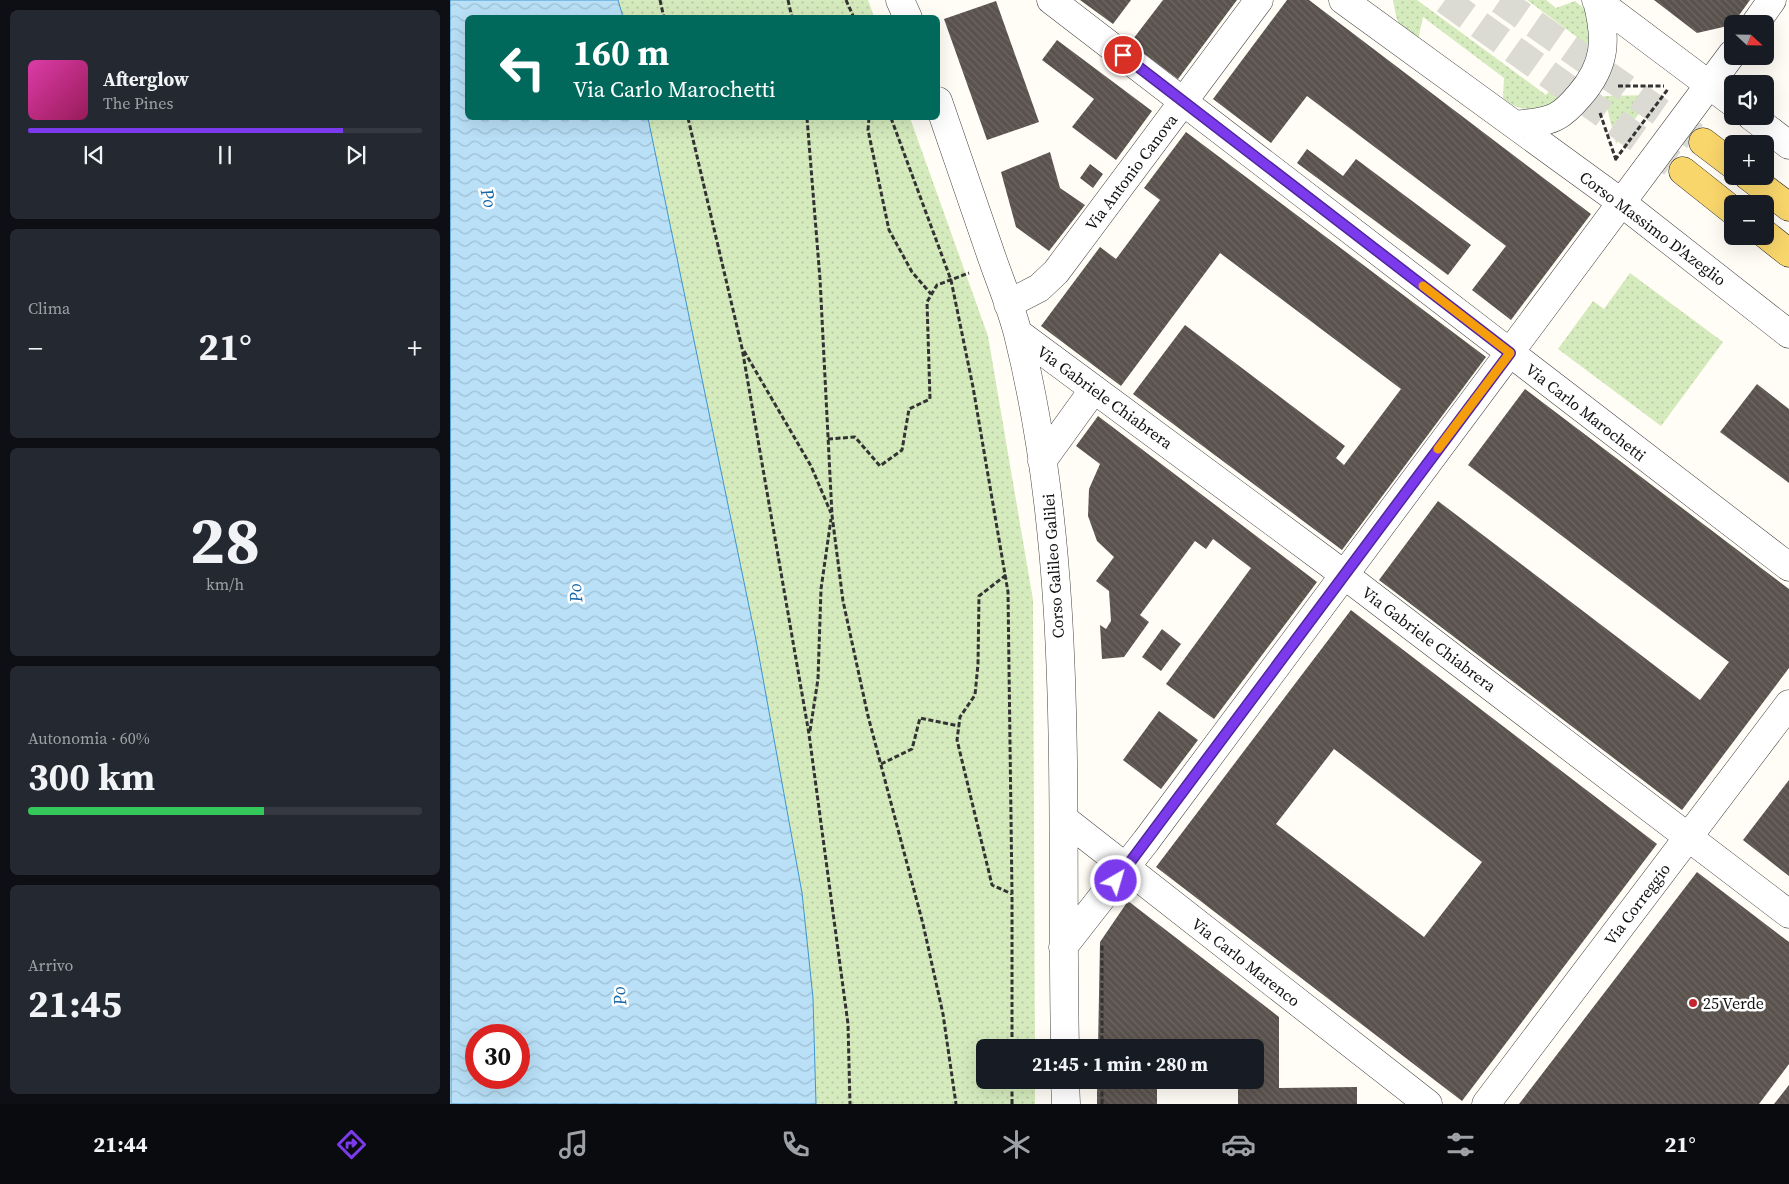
<!DOCTYPE html>
<html lang="it">
<head>
<meta charset="utf-8">
<style>
	body { margin:0; font-family:"Source Serif 4",serif; background:#242831; color:#f1f3f6; height:100vh; display:flex; flex-direction:column; font-size:19px; white-space:nowrap }
	* { box-sizing:border-box; margin:0 }
	p { font-size:16px; color:#9ea1a6 }
	.icon { flex:none; width:28px; height:28px; fill:none; stroke:currentColor; stroke-width:2; stroke-linecap:round; stroke-linejoin:round }
	.map { position:relative; flex:1; overflow:hidden }
	.sheet { display:flex; flex-direction:column; gap:10px; padding:10px; background:#0d0f14; width:450px }
	.sheet>* { flex:none }
	.banner { position:absolute; left:15px; top:15px; width:475px; height:105px; border-radius:8px; box-shadow:0 5px 20px #0002; background:#00695c; color:#fff; overflow:hidden }
	.needle { width:32px; rotate:112deg }
	.buttons { position:absolute; left:1274px; top:15px; display:grid; gap:10px }
	.buttons a { display:grid; place-items:center; width:50px; height:50px; border-radius:8px; background:#171b24; box-shadow:0 5px 20px #0002; font-size:25px }
	.speed { position:absolute; left:15px; top:1024px; display:flex; gap:10px; font-size:25px; font-weight:700; text-align:center }
	.speed>* { display:grid; place-content:center; width:65px; height:65px; border-radius:50%; background:#171b24; box-shadow:0 5px 20px #0002; line-height:1 }
	.speed .limit { border:8px solid #d22; background:#fff; color:#111 }
	.pin { position:absolute; display:grid; place-items:center; width:42px; height:42px; color:#fff; margin:-21px; border:2px solid #fff; border-radius:50%; box-shadow:0 1px 5px #0007 }
	.me { position:absolute; width:55px; margin:-28px; rotate:38deg; stroke-linejoin:round; filter:drop-shadow(0 0 4px #0008) }
	.turn { display:flex; align-items:center; gap:18px; height:105px; padding:0 25px; font-size:22px }
	.turn .icon { width:65px; height:65px; stroke-width:2.5 }
	.turn b { display:block; font-size:35px; line-height:42px }
	.big { font-size:38px; font-weight:700; line-height:1.1 }
	.sheet .card { flex:1; display:flex; flex-direction:column; justify-content:center; gap:8px; min-width:0; padding:0 18px; border-radius:8px; background:#242831 }
	.sheet .dial { align-items:center; gap:0 }
	.dial b { font-size:65px; line-height:1 }
	.song { display:flex; align-items:center; gap:15px }
	.cover { width:60px; height:60px; border-radius:8px; background:linear-gradient(135deg,hsl(320 70% 55%),hsl(330 70% 35%)) }
	.played { height:5px; border-radius:2px; background:linear-gradient(90deg,#7c3aed 80%,#363941 80%) }
	.keys { display:flex; justify-content:space-around; direction:ltr }
	.heat { display:flex; justify-content:space-between; align-items:center; font-size:28px; direction:ltr }
	.charge { height:8px; border-radius:4px; background:linear-gradient(90deg,#34c759 60%,#363941 0) }
	.trip { position:absolute; left:526px; top:1039px; width:288px; height:50px; border-radius:8px; background:#171b24; box-shadow:0 5px 20px #0002; font-weight:700; line-height:50px; text-align:center }
	.tab-bar { display:flex; height:80px; justify-content:space-around; align-items:center; background:#090b0e; color:#9ea1a6 }
	.tab-bar .icon { width:35px; height:35px }
	.tab-bar .active { color:#7c3aed }
	.tab-bar b { font-size:22px; color:#f1f3f6 }
	main { display:flex; flex:1; min-height:0 }
	.map>svg:first-child { display:block }
	.grass { fill:url(#grass-dots) }
	.water { fill:url(#water-waves); stroke:#3f96cf; fill-rule:evenodd }
	.building { fill:url(#building-back-hatch); fill-rule:evenodd }
	.lines { fill:none; stroke-linecap:round; stroke-linejoin:round }
	.major-tunnel { stroke:#dbdad3; stroke-width:28; stroke-dasharray:28 14; stroke-linecap:butt }
	.minor-casing { stroke:#444; stroke-width:29 }
	.major-casing { stroke:#222; stroke-width:29 }
	.path { stroke:#333; stroke-width:3; stroke-dasharray:5 2.5; stroke-linecap:butt }
	.minor { stroke:#fff; stroke-width:28 }
	.major { stroke:#f9d66b; stroke-width:28 }
	.route-casing { stroke:#51269a; stroke-width:12 }
	.route { stroke:#7c3aed; stroke-width:9 }
	.slow { stroke:#f59e0b; stroke-width:9 }
	.poi-dot { fill:#c4262e; stroke:#fff; stroke-width:2 }
	.labels { text-anchor:middle; dominant-baseline:central; stroke-width:5; stroke-linejoin:round; paint-order:stroke }
	.street-label { font-size:16px; fill:#111; stroke:#fff }
	.poi-label { font-size:16px; fill:#111; stroke:#fff; text-anchor:start }
	.water-label { font-size:18px; font-style:italic; fill:#1768a6; stroke:#fff }
</style>
</head>
<body>
<main>
<section class="sheet">
<div class="card">
<div class="song"><i class="cover"></i><div><b>Afterglow</b><p>The Pines</p></div></div>
<div class="played"></div>
<div class="keys"><svg class="icon" aria-label="previous" viewBox="0 0 24 24"><path d="M18 5L8 12l10 7zM5 5v14"/></svg><svg class="icon" aria-label="pause" viewBox="0 0 24 24"><path d="M8 5v14M16 5v14"/></svg><svg class="icon" aria-label="next" viewBox="0 0 24 24"><path d="M6 5l10 7-10 7zM19 5v14"/></svg></div>
</div>
<div class="card"><p>Clima</p>
<div class="heat"><a>−</a><b class="big">21°</b><a>+</a></div>
</div>
<div class="card dial"><b>28</b><p>km/h</p></div>
<div class="card"><p>Autonomia · 60%</p><b class="big">300 km</b><div class="charge"></div></div>
<div class="card"><p>Arrivo</p><b class="big">21:45</b></div>
</section>
<div class="map">
<svg width="1339" height="1104" viewBox="0 0 1339 1104">
	<defs>
		<pattern id="grass-dots" width="8" height="8" patternUnits="userSpaceOnUse" patternTransform="scale(1.25)"><rect width="8" height="8" fill="#d5ebbd"/><path d="M2 2h.1M6 6h.1" fill="none" stroke="#b6c8a1" stroke-width="1.8" stroke-linecap="round"/></pattern>
		<pattern id="water-waves" width="16" height="10" patternUnits="userSpaceOnUse" patternTransform="scale(1.25)"><rect width="16" height="10" fill="#b9e0f7"/><path d="M0 5q4-4 8 0t8 0" fill="none" stroke="#9ebfd3"/></pattern>
		<pattern id="building-back-hatch" width="6" height="6" patternUnits="userSpaceOnUse" patternTransform="scale(1.25)"><rect width="6" height="6" fill="#5a524d"/><path d="M-1 5l2 2M0 0l6 6M5-1l2 2" fill="none" stroke="#6d6662"/></pattern>
	</defs>
	<rect width="100%" height="100%" fill="#fffdf5"/>
	<path class="grass" d="M162,0H418L424,17H168Z
		M943,0H967L1096,95L1108,80L1123,91C1106,101 1087,114 1067,107C1062,105 1057,101 1053,98L1054,78L973,17L968,40C948,27 947,24 943,0Z
		M1077,0H1096L1106,8L1125,1L1137,11L1142,22L1138,70L1124,58L1135,43Z
		M1203,95L1166,144L1154,96Z
		M198,118H460L538,336L583,600L585,1047L535,1048V1080H585V1104H366L363,998Z
		M1180,273L1273,342L1211,426L1108,349L1143,301L1154,309Z"/>
	<path class="water" d="M0,0H168L173,17L18,18V118H198L306,640L352,893L363,998L366,1104H1ZM26,1035H69V1078H26Z"/>
	<path class="building" d="M630,0H681L663,24Z
		M713,0H787L728,79L680,43Z
		M837,0H859L1141,214L1061,320L1022,290L1056,246L857,96L821,143L763,99Z
		M1204,0H1300L1282,25L1247,33Z
		M546,1L589,122L537,140L494,19Z
		M607,40L702,111L666,160L622,127L644,99L592,60Z
		M736,132L1036,357L892,550L683,394L735,325L895,446L886,458L894,465L951,389L770,253L671,386L591,326L650,247L666,259L710,200L694,188Z
		M857,149L893,176L906,159L1021,245L998,275L847,163Z
		M600,152L610,188L635,205L599,251L566,227L551,172Z
		M640,164L653,174L643,188L630,178Z
		M1307,384L1339,409V483L1270,432Z
		M1075,389L1339,589V668L1232,810L929,580L988,501L1250,700L1279,662L1018,465Z
		M648,416L867,582L764,719L716,684L801,568L763,539L756,549L745,541L690,615L699,622L674,657L652,659L650,625L656,629L661,621L659,591L646,581L664,557L647,541L638,516L639,489L650,464L626,446Z
		M901,610L1207,844L1012,1101L706,867ZM884,749L1032,862L974,937L826,824Z
		M712,629L731,644L711,671L692,657Z
		M709,711L748,740L711,789L673,760Z
		M1339,780V876L1293,840Z
		M1247,872L1339,942V1064L1309,1104H1069Z
		M678,901L829,1017V1088L907,1087V1104H788V1080H805V1048H648L650,942Z
		M647,1080H707V1104H647Z
		M1339,1085V1104H1324Z"/>
	<g class="lines">
		<path class="major-tunnel" d="M995,0L1233,171
			M1050,0L1253,142"/>
		<g class="minor-casing">
			<path id="minor" d="M450,0L458,18
				M601,0L1339,567
				M893,0L1172,203L1339,334
				M1146,0L1282,102
				M1305,24L1322,0
				M488,101C505,151 522,201 540,252C549,279 561,306 568,334C626,566 610,811 615,1048
				M1301,116L1339,145
				M1065,125C1078,123 1095,123 1107,116C1115,112 1124,102 1130,95C1156,65 1157,39 1147,1
				M558,304L589,288L606,272L809,0
				M568,333L876,561L1339,914
				M592,461L644,389
				M614,819L978,1104
				M613,947L696,841L1282,54
				M615,1080L616,1104
				M1036,1104L1339,704"/>
		</g>
		<g class="major-casing">
			<path id="major" d="M1253,142L1282,164
				M1233,171L1282,210
				M1298,176L1339,207
				M1315,234L1339,253"/>
		</g>
		<path class="path" d="M210,0L214,18
			M338,0L342,18
			M396,0L404,18
			M1168,86H1214
			M1150,113L1166,160
			M238,118L292,348L359,734L398,1024L400,1104
			M357,118L370,279L382,515L393,601L418,716L473,924L493,1014L506,1104
			M419,118L418,130L439,230L462,272L481,294
			M441,118L501,280L523,387L558,592L562,894V1048
			M1165,160L1218,89
			M294,351L361,466L381,513
			M378,439L405,437L430,466L452,450L459,409L480,399L477,302L487,285L519,273
			M556,575L529,596L528,664L525,695L510,717L507,740L542,885L562,894
			M360,731L368,679L371,589L381,519
			M431,764L462,749L470,718L509,726
			M652,1048V944
			M562,1104V1080
			M652,1104V1080"/>
		<use href="#minor" class="minor"/>
		<use href="#major" class="major"/>
	</g>
	<g class="lines">
		<g class="route-casing">
			<path id="route" d="M666,881L1060,353L673,55"/>
		</g>
		<use href="#route" class="route"/>
		<path class="slow" d="M973,286L1060,353L988,449"/>
	</g>
	<circle class="poi-dot" cx="1243" cy="1003" r="5"/>
	<g class="labels">
		<g class="street-label">
			<text transform="translate(681 172) rotate(-53)">Via Antonio Canova</text>
			<text transform="translate(1203 228) rotate(37)">Corso Massimo D'Azeglio</text>
			<text transform="translate(655 397) rotate(36)">Via Gabriele Chiabrera</text>
			<text transform="translate(1136 412) rotate(38)">Via Carlo Marochetti</text>
			<text transform="translate(603 566) rotate(-94)">Corso Galileo Galilei</text>
			<text transform="translate(979 639) rotate(37)">Via Gabriele Chiabrera</text>
			<text transform="translate(1187 904) rotate(-53)">Via Correggio</text>
			<text transform="translate(796 962) rotate(38)">Via Carlo Marenco</text>
		</g>
		<g class="poi-label">
			<text x="1253" y="1003">25 Verde</text>
		</g>
		<g class="water-label">
			<text transform="translate(39 198) rotate(76)">Po</text>
			<text transform="translate(125 593) rotate(-96)">Po</text>
			<text transform="translate(169 996) rotate(-96)">Po</text>
		</g>
	</g>
</svg>
<div class="buttons">
<a><svg class="needle" viewBox="-14 -14 28 28"><path d="M0-13l5 13h-10z" fill="#e53935"/><path d="M0 13l5-13h-10z" fill="#9ea1a6"/></svg></a>
<a><svg class="icon" aria-label="sound" viewBox="0 0 24 24"><path d="M4 9h4l5-4v14l-5-4H4zM17 9q2 3 0 6"/></svg></a>
<a>+</a>
<a>−</a>
</div>
<div class="speed"><div class="limit">30</div></div>
<div class="pin" style="left:673px;top:55px;background:#d93025"><svg class="icon" aria-label="arrive" viewBox="0 0 24 24"><path d="M6 21V4h12l-3 4 3 4H6"/></svg></div>
<svg class="me" style="left:666px;top:881px" viewBox="-20 -20 40 40"><circle r="17" fill="#7c3aed" stroke="#fff" stroke-width="3"/><path d="M0-11L8 9 0 5-8 9z" fill="#fff"/></svg>
<div class="trip">21:45 · 1 min · 280 m</div>
<div class="banner">
<div class="turn"><svg class="icon" aria-label="left" viewBox="0 0 24 24"><path d="M17 20v-9H6M10 6l-5 5 5 5"/></svg><div><b>160 m</b>Via Carlo Marochetti</div></div>
</div>
</div>
</main>
<nav class="tab-bar">
<b>21:44</b>
<svg class="icon active" aria-label="directions" viewBox="0 0 24 24"><path d="M12 3l9 9-9 9-9-9zM9 14v-3h6M13 9l2 2-2 2"/></svg>
<svg class="icon" aria-label="music" viewBox="0 0 24 24"><path d="M9 18V5l10-2v13"/><circle cx="6" cy="18" r="3"/><circle cx="16" cy="16" r="3"/></svg>
<svg class="icon" aria-label="phone" viewBox="0 0 24 24"><path d="M5 4h4l2 5-3 2q2 4 5 5l2-3 5 2v4C11 20 4 13 5 4z"/></svg>
<svg class="icon" aria-label="climate" viewBox="0 0 24 24"><path d="M12 3v18M4 7l16 10M4 17L20 7"/></svg>
<svg class="icon" aria-label="car" viewBox="0 0 24 24"><path d="M5 17H2v-5l4-1 3-4h7l3 4 3 1v5h-3M9 17h6M6 11h13"/><circle cx="7" cy="17" r="2"/><circle cx="17" cy="17" r="2"/></svg>
<svg class="icon" aria-label="filters" viewBox="0 0 24 24"><path d="M4 7h16M4 17h16"/><circle cx="9" cy="7" r="2"/><circle cx="15" cy="17" r="2"/></svg>
<b>21°</b>
</nav>
</body>
</html>
